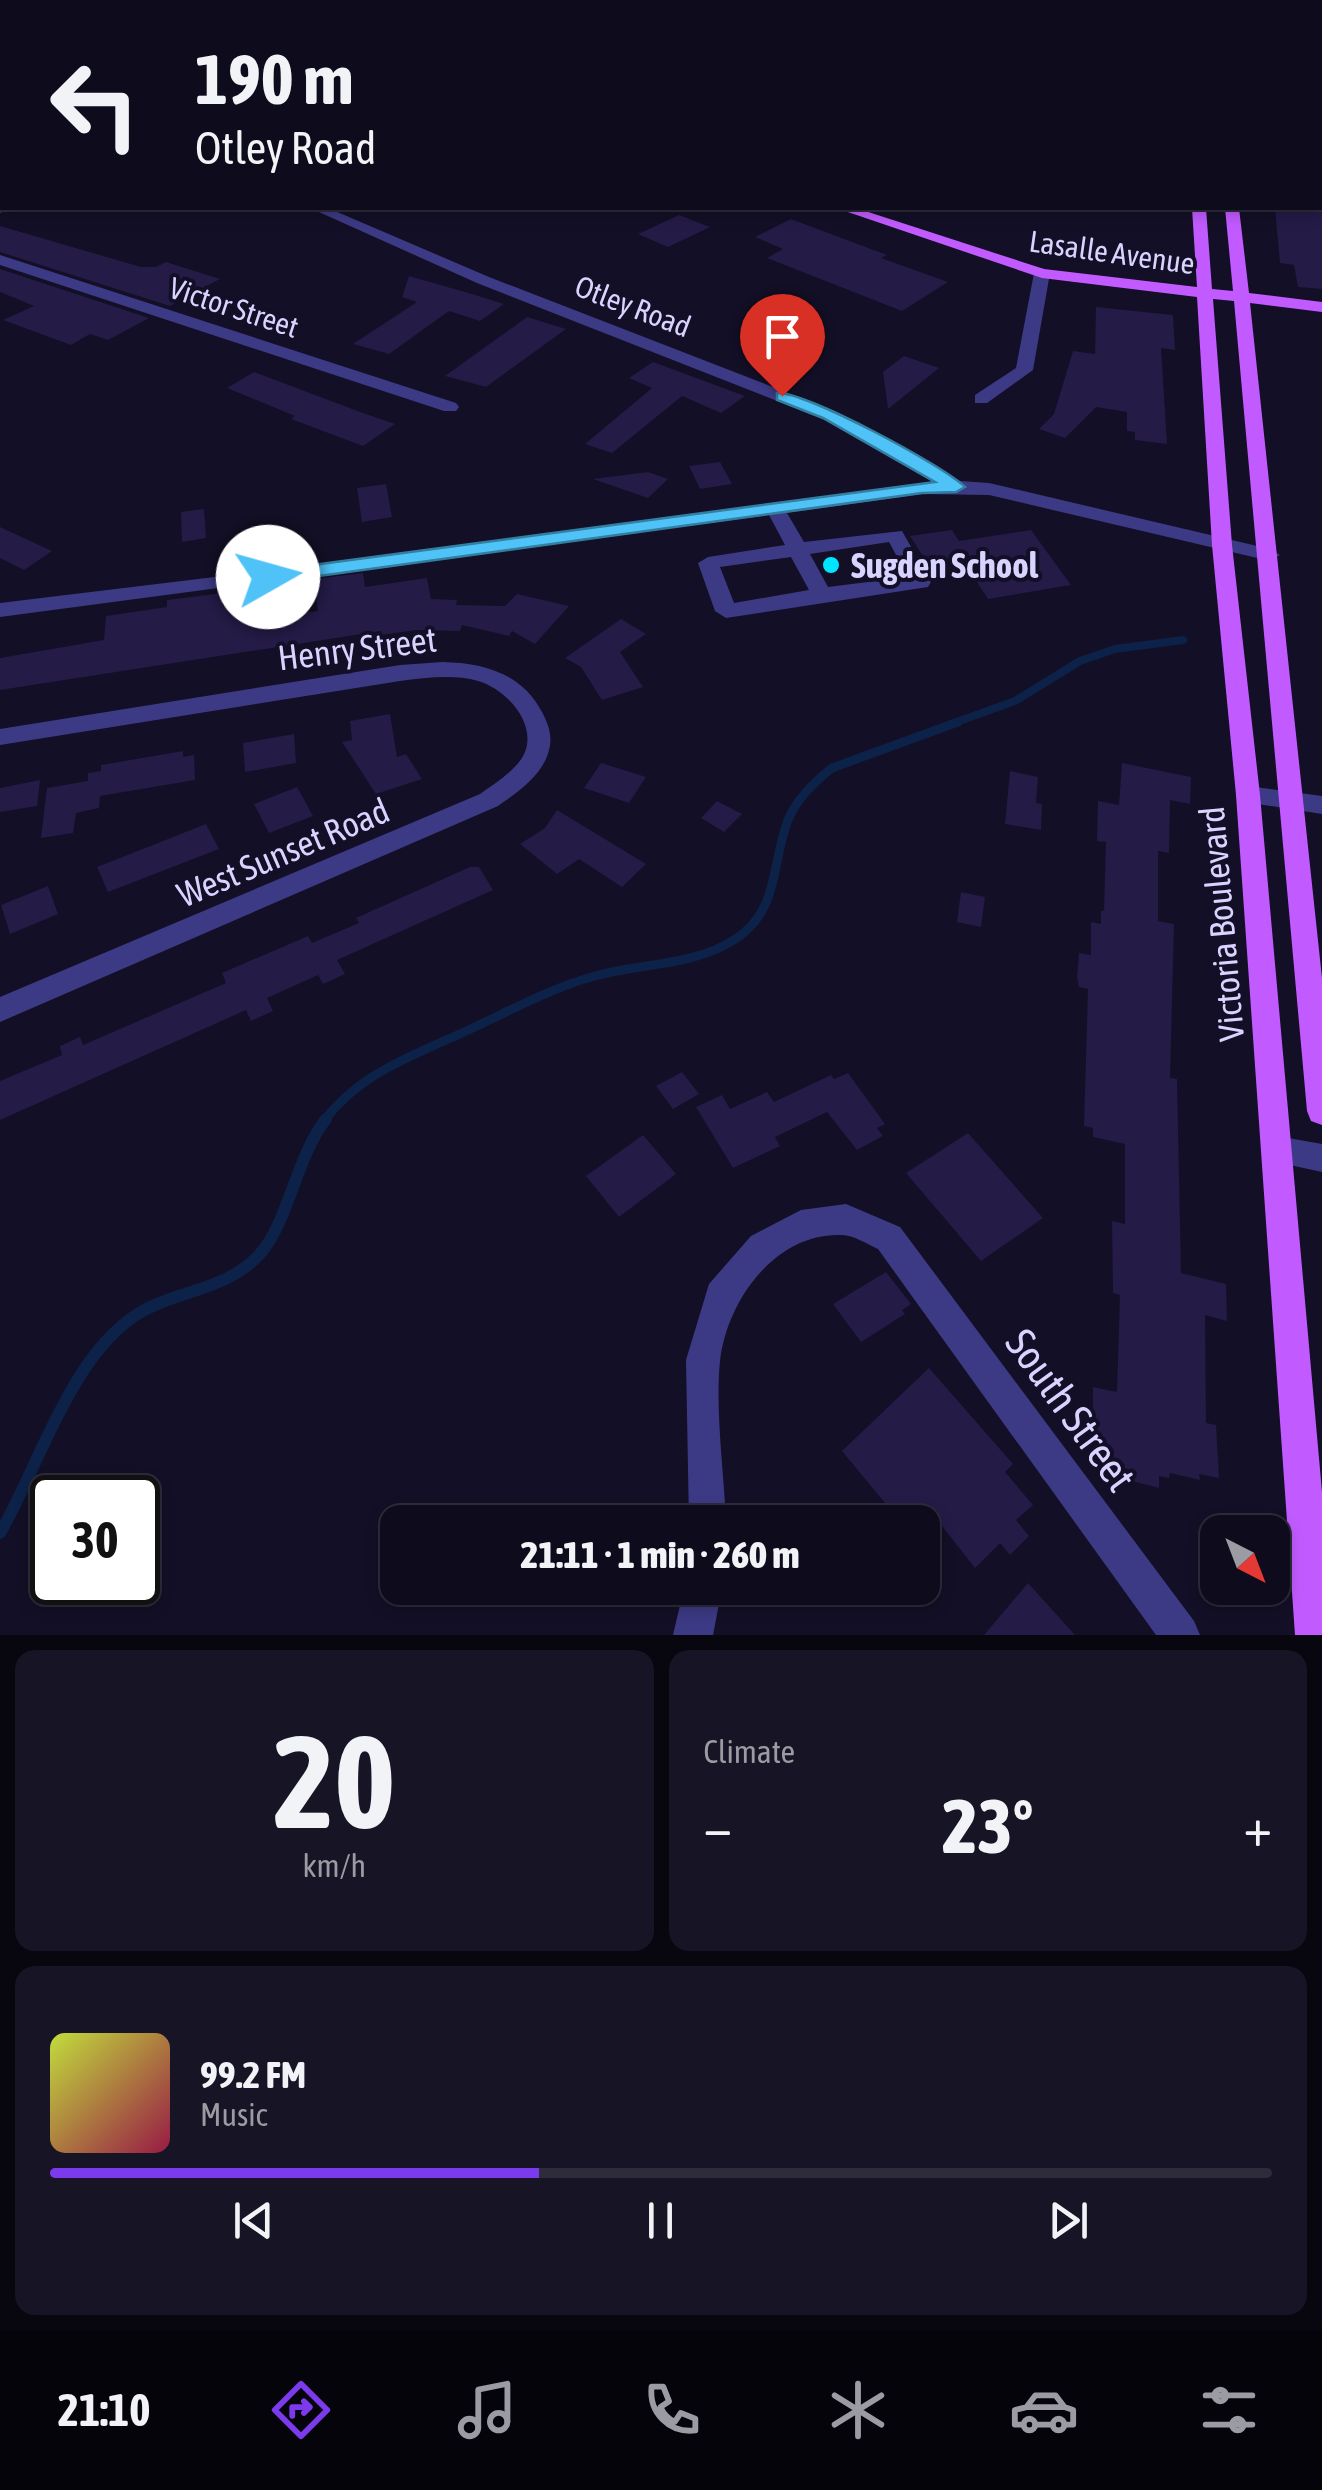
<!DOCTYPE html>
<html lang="en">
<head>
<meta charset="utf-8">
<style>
	body { margin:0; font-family:"Asap Condensed",sans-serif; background:#171425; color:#f1f3f6; height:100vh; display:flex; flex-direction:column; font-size:38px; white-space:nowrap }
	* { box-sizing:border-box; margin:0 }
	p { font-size:32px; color:#9b9ba3 }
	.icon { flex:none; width:55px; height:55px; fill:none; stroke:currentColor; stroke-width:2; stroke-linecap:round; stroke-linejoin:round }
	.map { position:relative; height:1635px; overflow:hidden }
	.drawer { display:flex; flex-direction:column; gap:15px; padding:15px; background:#08060f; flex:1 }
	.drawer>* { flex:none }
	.top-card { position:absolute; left:0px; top:0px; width:1322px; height:210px; box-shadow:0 5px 15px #0003,0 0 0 2px #2e2b3b; background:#0e0b1c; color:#f1f3f6; overflow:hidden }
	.needle { width:65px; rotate:138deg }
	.fabs { position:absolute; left:1200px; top:1515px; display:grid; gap:20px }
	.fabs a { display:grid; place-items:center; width:90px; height:90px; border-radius:20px; background:#0e0b1c; box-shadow:0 5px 15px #0003,0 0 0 2px #2e2b3b; font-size:50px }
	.speed { position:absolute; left:30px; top:1475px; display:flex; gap:20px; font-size:50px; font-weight:700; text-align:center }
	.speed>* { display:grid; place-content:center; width:130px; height:130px; border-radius:50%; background:#0e0b1c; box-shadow:0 5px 15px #0003,0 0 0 2px #2e2b3b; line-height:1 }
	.speed .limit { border:5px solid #111; border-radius:15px; background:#fff; color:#111 }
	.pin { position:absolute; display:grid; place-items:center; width:85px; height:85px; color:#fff; margin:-102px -42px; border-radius:50% 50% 50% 0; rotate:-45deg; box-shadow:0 0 10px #0007 }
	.pin .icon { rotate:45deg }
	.me { position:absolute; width:110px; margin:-55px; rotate:83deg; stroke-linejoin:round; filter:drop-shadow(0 0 8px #0008) }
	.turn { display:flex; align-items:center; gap:35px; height:210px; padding:0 30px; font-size:45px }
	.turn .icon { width:130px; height:130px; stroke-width:2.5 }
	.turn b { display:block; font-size:70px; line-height:85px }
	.big { font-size:75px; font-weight:800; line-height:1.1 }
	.drawer .card { flex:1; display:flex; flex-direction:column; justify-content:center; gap:15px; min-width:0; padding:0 35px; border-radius:20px; background:#171425 }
	.drawer .dial { align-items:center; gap:0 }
	.dial b { font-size:130px; line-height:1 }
	.song { display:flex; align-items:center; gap:30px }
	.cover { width:120px; height:120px; border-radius:15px; background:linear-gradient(135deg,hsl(70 70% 55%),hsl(340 70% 35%)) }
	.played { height:10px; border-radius:5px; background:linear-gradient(90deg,#7c3aed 40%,#2e2b3b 40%) }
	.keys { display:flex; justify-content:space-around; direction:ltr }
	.heat { display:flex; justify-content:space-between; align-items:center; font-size:55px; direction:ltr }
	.drawer .tiles { flex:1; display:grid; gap:15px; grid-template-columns:1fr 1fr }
	.card:last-child { grid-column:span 2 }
	.trip { position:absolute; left:380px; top:1505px; width:560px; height:100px; border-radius:20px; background:#0e0b1c; box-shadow:0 5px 15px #0003,0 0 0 2px #2e2b3b; font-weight:800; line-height:100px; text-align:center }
	.tab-bar { display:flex; height:160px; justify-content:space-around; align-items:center; background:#06040b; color:#9b9ba3 }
	.tab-bar .icon { width:70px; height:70px }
	.tab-bar .on { color:#7c3aed }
	.tab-bar b { font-size:45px; color:#f1f3f6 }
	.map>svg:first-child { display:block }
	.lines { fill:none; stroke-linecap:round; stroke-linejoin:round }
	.stream-far2 { stroke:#0c2248; stroke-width:8 }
	.stream-far1 { stroke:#0c2248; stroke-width:9 }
	.stream { stroke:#0c2248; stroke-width:12 }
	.building { fill:#241b47 }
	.minor { fill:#3d3a85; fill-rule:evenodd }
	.major { fill:#c25bff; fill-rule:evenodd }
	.route { fill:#4fc3f7; stroke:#337fa1; stroke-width:2.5 }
	.poi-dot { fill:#00e5ff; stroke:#130f26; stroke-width:4 }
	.labels { text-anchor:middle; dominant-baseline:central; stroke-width:8; stroke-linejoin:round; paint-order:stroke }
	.far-street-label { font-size:30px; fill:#d9d4ff; stroke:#130f26 }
	.poi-label { font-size:35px; font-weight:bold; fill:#d9d4ff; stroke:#130f26; text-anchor:start }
	.street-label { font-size:35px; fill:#d9d4ff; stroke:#130f26 }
	.near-street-label { font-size:42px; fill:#d9d4ff; stroke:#130f26 }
</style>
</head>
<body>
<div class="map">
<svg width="1322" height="1635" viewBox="0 0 1322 1635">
	<rect width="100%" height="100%" fill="#130f26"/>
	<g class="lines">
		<path class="stream-far2" d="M951,724L1015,701L1080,661L1115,649L1183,640"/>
		<path class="stream-far1" d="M324,1121C362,1070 421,1053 477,1026C515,1008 554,987 595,976C641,963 693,966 734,940C780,911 771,864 788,820C797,798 814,782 832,768L958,722"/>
		<path class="stream" d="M0,1533C39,1466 70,1358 136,1315C175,1290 226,1291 259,1255C289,1222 295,1159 326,1119"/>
	</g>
	<path class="building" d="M1275,208L1322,212V289L1298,287L1294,265L1280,263Z
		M679,215L710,227L668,247L638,234Z
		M791,219L887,255L881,258L948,282L902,311L767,258L783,249L755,237Z
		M0,226L141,267H156L166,262L220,279L170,306L0,252Z
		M0,269L149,318L108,340L90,334L71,345L3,320L34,306L0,292Z
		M409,276L472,294L504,304L480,321L449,311L389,354L353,344L417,302L402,297Z
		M1096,307L1173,315L1175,350L1161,348L1167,444L1135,440V432L1127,431V412L1096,407L1065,438L1039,429L1054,414L1073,351L1095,354Z
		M527,317L566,329L486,387L445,376Z
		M904,356L939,368L888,409L883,372Z
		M653,362L745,396L721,413L682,396L612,453L585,444L652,388L629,378Z
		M254,372L363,413L395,424L363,446L291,419L295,416L227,388Z
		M720,462L732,484L700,489L689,466Z
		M648,472L668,479L648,498L593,479Z
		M386,484L392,517L362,522L357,488Z
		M204,509L206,538L182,542L181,512Z
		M0,527L52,551L24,570L0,558Z
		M952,530L959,541L1031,530L1071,585L988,599L968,568L956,570L951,561L928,564L910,536Z
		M363,573L365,587L427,578L431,599L457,600L456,605L505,606L517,594L569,606L535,644L512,631L509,636L462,625L460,631L416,630L381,635V631L0,690V658L104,640L106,616L167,607V600L248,590L249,621L318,611L314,579Z
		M621,619L646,634L620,652L643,687L602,700L581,667L565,658Z
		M390,714L397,757L406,754L422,779L376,794L342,742L352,740L350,721Z
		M294,734L296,763L245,772L243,743Z
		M183,751V757L194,755L195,780L100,796L99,808L76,813L73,833L41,838L47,788L88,781V773L101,771V765Z
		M601,763L646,777L629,803L584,788Z
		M1122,763L1191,777L1190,804L1170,800L1169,853L1158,851V921L1174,924L1170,1078L1177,1079L1181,1273L1226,1284L1227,1321L1205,1315L1206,1423L1216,1425L1219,1478L1199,1474L1200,1480L1170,1473L1169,1478L1159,1476V1488L1132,1481V1470L1093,1460V1387L1117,1392L1120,1295L1113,1293L1112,1221L1125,1224V1144L1093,1137V1128L1084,1126L1088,989L1079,987L1077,977L1079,953L1091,955V922L1101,924V911H1104L1106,842L1097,841L1098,801L1119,805Z
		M1010,771L1038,777L1036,803L1042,804L1041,830L1005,824Z
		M40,780L37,806L0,812V788Z
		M297,787L313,816L269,833L254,804Z
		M717,801L742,814L724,832L701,818Z
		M557,810L646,864L622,887L579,859L557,874L520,844L545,828Z
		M206,824L219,849L108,892L97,867Z
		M470,867H479L493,890L337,960L345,974L323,984L318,975L267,998L273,1011L251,1021L246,1010L0,1120V1081L62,1055L60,1046L80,1037L83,1045L143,1019L226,983L222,973L308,936L312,943L359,923L356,918Z
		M48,886L58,914L10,934L1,905Z
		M961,892L985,897L981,927L957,922Z
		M682,1072L699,1094L673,1109L656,1086Z
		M848,1073L885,1124L877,1128L883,1136L857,1150L827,1112L775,1137L780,1146L733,1168L696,1107L722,1095L730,1109L767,1092L774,1102L831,1075L834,1079Z
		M968,1133L1043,1218L981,1261L906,1173Z
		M643,1135L676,1174L619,1217L586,1176Z
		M886,1272L911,1304L902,1310L905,1314L861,1342L833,1304Z
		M929,1368L1013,1464L1005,1472L1033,1505L1016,1520L1029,1536L1010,1555L1000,1543L975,1568L942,1526L922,1546V1522H890L878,1509L885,1503L842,1451Z
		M1028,1583L1075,1635H984Z"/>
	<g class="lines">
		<path class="minor" d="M981,0H1000L1001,2H983Z
			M1251,0H1271L1272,2H1253Z
			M1320,12H1322V18H1320Z
			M1320,84L1322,85V93L1320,92Z
			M0,156L2,157V165H0Z
			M0,204L2,208H10L0,213Z
			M310,208H328L489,277L835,411L960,481L989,483L1270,549L1280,555L1270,561L989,495L922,494L787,513L804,542L902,531L931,582L928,587L726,618L715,611L698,563L708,557L785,545L769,515L0,617V603L421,552L933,482L823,419L477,283ZM889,542L908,577L828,587L810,554ZM791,557L809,590L734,603L720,567Z
			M0,255L456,403L459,407L456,411H444L0,265Z
			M1042,268L1050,273L1033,370L987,403H975V395L1016,368L1034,273Z
			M443,662C483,663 522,673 542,712C548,723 553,736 549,750C543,775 518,792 498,806L0,1022V997L480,794C494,784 512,773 522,758C541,727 507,689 478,681C453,674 425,678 400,681L0,745V729L400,665Z
			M1248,786L1322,796V814L1239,801L1236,795L1239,789Z
			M1277,1136L1322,1144V1172L1266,1160L1262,1150L1266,1140Z
			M846,1204L900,1227L1194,1621L1200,1635H1156L878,1249C867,1244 853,1235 842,1235C776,1232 727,1300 720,1361C715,1409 724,1473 726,1522H689L686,1360L709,1284L751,1236L801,1210Z
			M684,1588H722L713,1635H673Z"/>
		<path class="major" d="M266,0H282L283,2H268Z
			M1178,0H1188V2H1178Z
			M1204,0H1214V2H1204Z
			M836,208H856L1044,269L1197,287L1192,208H1206L1212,289L1233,291L1225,208H1239L1249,293L1322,302V312L1250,303L1322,978V1125L1311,1121L1307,1111L1234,301L1213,299L1232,545L1260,795L1322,1492V1635H1295L1236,795L1212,545L1197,297L1042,278Z"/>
	</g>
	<path class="route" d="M777,393C803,390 944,466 965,487L956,492L922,493L268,583L259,577L268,571L935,482L823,418L777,400Z"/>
	<circle class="poi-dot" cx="831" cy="565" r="10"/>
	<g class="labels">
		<g class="far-street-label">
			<text transform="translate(1112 252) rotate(8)">Lasalle Avenue</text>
			<text transform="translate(633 306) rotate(21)">Otley Road</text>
			<text transform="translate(234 307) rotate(18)">Victor Street</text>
		</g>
		<g class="poi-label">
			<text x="851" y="565">Sugden School</text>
		</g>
		<g class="street-label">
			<text transform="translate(357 648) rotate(-7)">Henry Street</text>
			<text transform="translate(283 852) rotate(-23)">West Sunset Road</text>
			<text transform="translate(1221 924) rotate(-95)">Victoria Boulevard</text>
		</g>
		<g class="near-street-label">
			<text transform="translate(1071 1410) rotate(54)">South Street</text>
		</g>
	</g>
</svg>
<div class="fabs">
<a><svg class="needle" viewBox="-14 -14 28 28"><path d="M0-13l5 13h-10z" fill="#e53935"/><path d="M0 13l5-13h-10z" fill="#9b9ba3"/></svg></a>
</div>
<div class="speed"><div class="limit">30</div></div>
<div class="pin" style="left:782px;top:396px;background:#d93025"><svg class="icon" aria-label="arrive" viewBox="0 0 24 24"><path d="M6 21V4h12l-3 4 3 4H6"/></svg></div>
<svg class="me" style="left:268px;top:577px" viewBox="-20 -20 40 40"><circle r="19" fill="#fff"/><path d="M0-13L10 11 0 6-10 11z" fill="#4fc3f7"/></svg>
<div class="trip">21:11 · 1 min · 260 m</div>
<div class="top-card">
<div class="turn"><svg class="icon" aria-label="left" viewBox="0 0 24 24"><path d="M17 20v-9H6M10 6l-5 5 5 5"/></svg><div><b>190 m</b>Otley Road</div></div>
</div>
</div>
<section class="drawer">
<div class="tiles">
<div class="card dial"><b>20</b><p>km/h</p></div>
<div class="card"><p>Climate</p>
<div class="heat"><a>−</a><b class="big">23°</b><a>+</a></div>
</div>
<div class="card">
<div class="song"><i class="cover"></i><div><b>99.2 FM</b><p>Music</p></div></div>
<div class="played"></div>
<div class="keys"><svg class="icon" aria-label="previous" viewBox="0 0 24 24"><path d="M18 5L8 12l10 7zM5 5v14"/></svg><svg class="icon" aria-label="pause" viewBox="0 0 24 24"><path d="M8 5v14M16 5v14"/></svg><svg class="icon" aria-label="next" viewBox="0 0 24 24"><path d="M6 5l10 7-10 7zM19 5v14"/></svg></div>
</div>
</div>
</section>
<nav class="tab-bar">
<b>21:10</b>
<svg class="icon on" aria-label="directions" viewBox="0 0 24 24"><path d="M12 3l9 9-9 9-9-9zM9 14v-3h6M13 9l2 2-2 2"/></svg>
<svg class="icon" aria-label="music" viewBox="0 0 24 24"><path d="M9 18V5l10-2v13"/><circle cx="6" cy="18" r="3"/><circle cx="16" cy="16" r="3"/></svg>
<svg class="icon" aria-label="phone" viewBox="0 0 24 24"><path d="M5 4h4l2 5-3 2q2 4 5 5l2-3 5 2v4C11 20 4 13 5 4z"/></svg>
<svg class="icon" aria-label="climate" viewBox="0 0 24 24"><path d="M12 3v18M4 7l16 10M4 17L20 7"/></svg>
<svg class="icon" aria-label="car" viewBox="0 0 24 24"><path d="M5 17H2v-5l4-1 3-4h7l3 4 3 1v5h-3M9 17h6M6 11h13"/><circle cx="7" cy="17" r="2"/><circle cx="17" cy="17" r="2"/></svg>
<svg class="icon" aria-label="filters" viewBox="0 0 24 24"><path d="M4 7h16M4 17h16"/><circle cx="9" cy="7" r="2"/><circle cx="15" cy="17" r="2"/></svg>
</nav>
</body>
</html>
